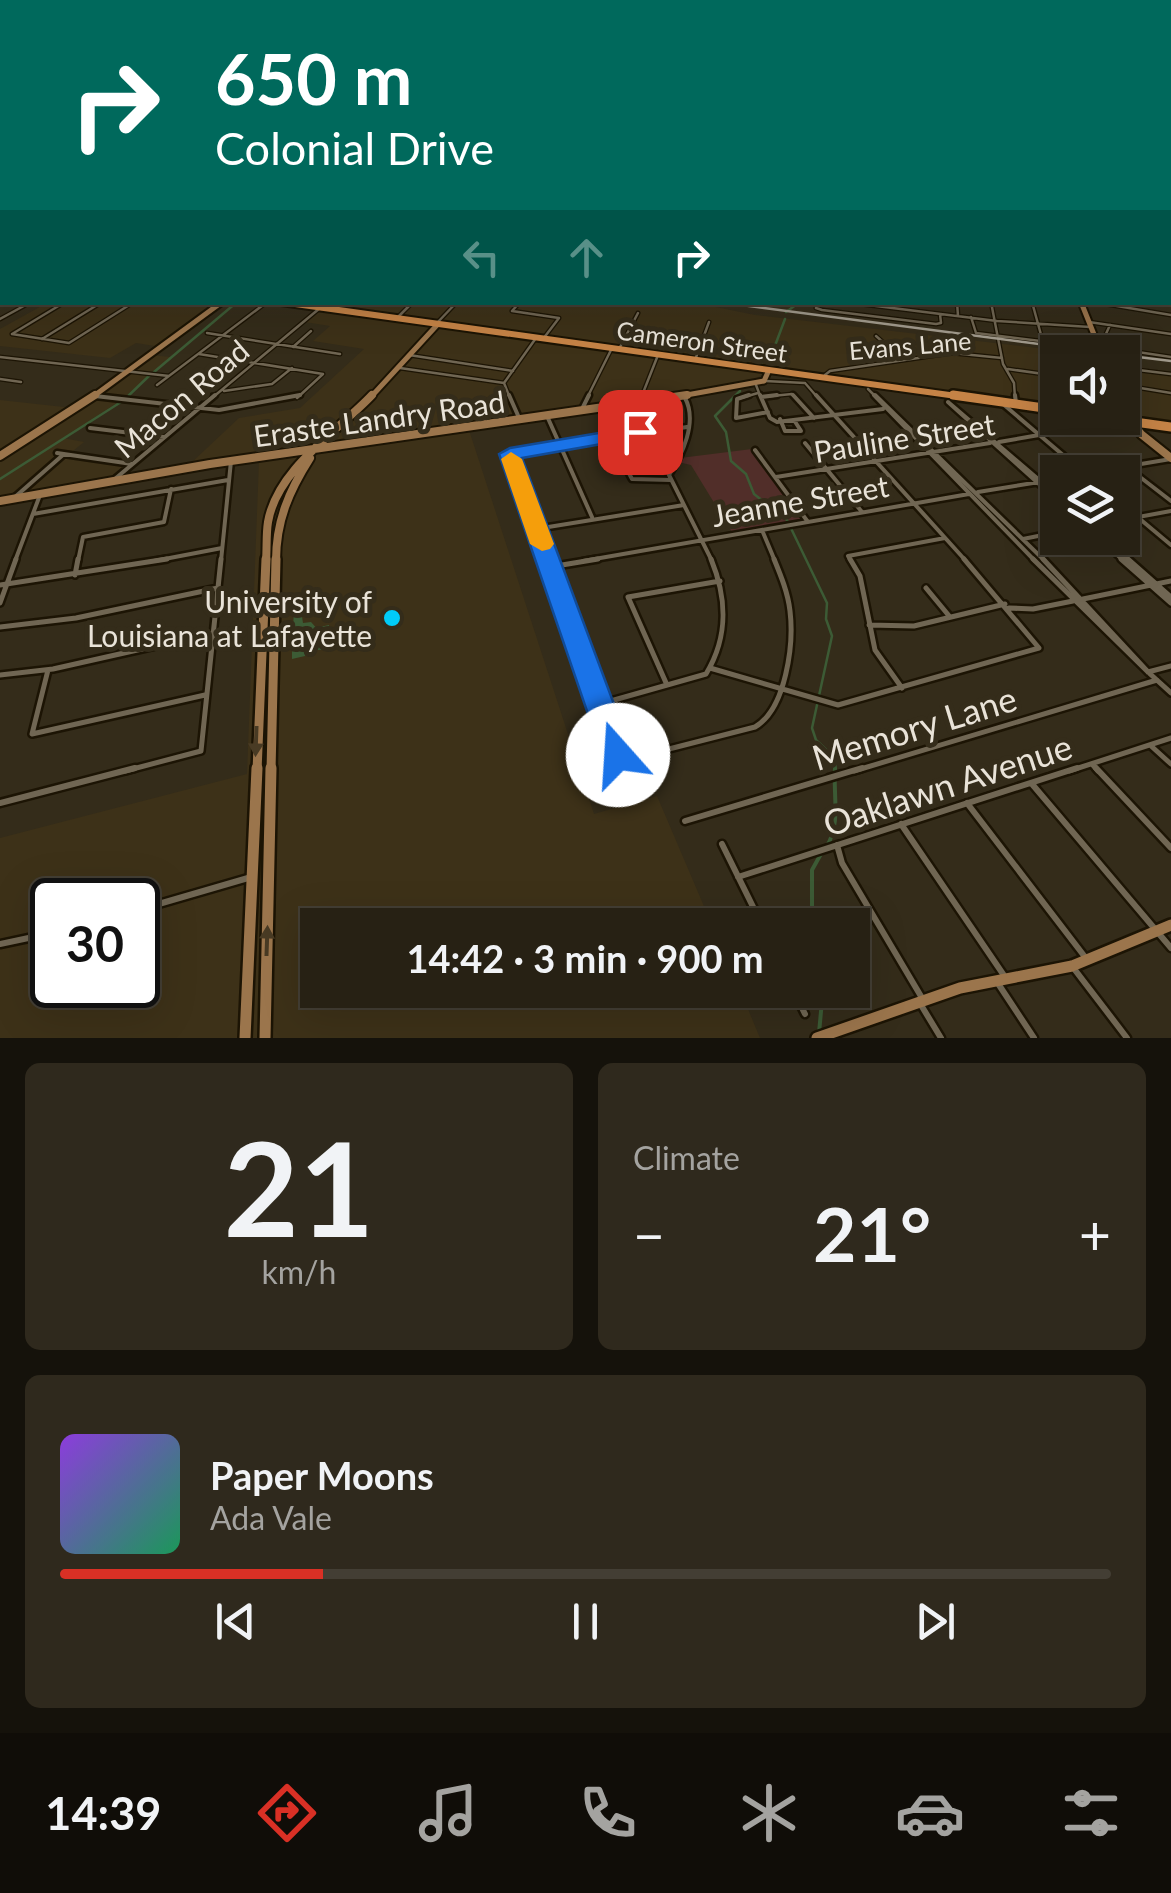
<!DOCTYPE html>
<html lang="en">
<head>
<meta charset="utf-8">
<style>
	body { margin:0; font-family:Lato,sans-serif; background:#2f291d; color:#f1f3f6; height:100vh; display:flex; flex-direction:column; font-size:38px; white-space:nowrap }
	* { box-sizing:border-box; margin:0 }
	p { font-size:32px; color:#a4a3a0 }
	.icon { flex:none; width:55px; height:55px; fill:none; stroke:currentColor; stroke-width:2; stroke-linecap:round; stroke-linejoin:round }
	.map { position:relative; height:1038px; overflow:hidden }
	.sheet { display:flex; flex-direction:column; gap:25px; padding:25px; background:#15120b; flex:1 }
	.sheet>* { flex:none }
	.banner { position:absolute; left:0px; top:0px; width:1172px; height:305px; box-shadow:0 10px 40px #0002,0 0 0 2px #433e34; background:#00695c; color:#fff; overflow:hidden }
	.controls { position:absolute; left:1040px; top:335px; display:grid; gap:20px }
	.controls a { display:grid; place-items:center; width:100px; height:100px; border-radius:0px; background:#272114; box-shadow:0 10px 40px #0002,0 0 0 2px #433e34; font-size:50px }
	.speed { position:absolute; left:30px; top:878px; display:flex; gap:20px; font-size:50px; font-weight:700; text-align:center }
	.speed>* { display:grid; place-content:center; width:130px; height:130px; border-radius:50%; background:#272114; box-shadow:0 10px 40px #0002,0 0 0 2px #433e34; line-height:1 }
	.speed .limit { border:5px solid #111; border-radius:15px; background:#fff; color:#111 }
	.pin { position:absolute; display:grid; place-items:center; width:85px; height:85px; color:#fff; margin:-42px; border-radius:20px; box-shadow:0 5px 15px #0006 }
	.me { position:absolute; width:110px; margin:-55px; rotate:341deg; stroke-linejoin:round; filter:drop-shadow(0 0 8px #0008) }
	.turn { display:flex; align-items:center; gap:35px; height:210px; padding:0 50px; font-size:45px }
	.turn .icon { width:130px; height:130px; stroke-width:2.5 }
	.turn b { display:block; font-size:70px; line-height:85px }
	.lanes { display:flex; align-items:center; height:95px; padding:0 50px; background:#0003; justify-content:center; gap:50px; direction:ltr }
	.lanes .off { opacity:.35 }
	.big { font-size:75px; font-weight:700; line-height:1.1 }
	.sheet .widget { flex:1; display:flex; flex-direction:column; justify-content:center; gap:15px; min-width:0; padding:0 35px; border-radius:15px; background:#2f291d }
	.sheet .dial { align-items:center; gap:0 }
	.dial b { font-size:130px; line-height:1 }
	.song { display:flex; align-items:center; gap:30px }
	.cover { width:120px; height:120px; border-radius:15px; background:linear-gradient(135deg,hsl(270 70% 55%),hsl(150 70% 35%)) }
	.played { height:10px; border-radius:5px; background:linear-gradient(90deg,#d93025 25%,#433e34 25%) }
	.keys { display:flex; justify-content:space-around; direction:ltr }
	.heat { display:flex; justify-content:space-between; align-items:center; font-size:55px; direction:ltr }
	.sheet .tiles { flex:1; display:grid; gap:25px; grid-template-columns:1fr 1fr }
	.widget:last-child { grid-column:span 2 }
	.trip { position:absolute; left:300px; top:908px; width:570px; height:100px; border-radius:0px; background:#272114; box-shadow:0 10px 40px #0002,0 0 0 2px #433e34; font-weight:700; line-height:100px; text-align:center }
	.tabs { display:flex; height:160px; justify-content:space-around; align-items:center; background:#100d08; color:#a4a3a0 }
	.tabs .icon { width:70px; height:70px }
	.tabs .current { color:#d93025 }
	.tabs b { font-size:45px; color:#f1f3f6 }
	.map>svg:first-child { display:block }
	.built { fill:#3d3118; fill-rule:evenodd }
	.green { fill:#512e29 }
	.water { fill:#3c5b35 }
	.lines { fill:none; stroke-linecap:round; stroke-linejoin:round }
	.stream-far1 { stroke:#3c5b35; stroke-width:2.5 }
	.stream { stroke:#3c5b35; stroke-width:4 }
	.street-far3-casing { stroke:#1c1404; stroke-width:5 }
	.street-far2-casing { stroke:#1c1404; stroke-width:9 }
	.street-far1-casing { stroke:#1c1404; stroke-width:10 }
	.street-casing { stroke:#1c1404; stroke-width:11 }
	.secondary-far3-casing { stroke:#1c1404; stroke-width:9 }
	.secondary-far2-casing { stroke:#1c1404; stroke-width:12 }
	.secondary-far1-casing { stroke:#1c1404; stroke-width:14 }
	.secondary-casing { stroke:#1c1404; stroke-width:16 }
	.primary-far1-casing { stroke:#1c1404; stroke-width:10 }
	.primary-casing { stroke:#1c1404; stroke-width:14 }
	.street-far3 { stroke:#706653; stroke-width:2.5 }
	.street-far2 { stroke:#706653; stroke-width:4 }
	.street-far1 { stroke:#706653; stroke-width:5 }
	.street { stroke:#706653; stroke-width:6 }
	.secondary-far3 { stroke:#9b754c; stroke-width:5 }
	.secondary-far2 { stroke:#9b754c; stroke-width:8 }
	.secondary-far1 { stroke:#9b754c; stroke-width:9 }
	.secondary { stroke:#9b754c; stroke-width:11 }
	.primary-far1 { stroke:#c58346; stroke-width:6 }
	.primary { stroke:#c58346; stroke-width:9 }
	.rail { stroke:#a19a8c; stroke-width:2.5 }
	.oneway { fill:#493b24 }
	.route { fill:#1a73e8; stroke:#114b97; stroke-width:2.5 }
	.slow { fill:#f59e0b }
	.poi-dot { fill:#00cbf8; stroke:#342c1a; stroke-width:4 }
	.labels { text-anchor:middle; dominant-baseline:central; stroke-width:10; stroke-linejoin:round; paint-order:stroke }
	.far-street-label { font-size:25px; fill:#e9e3d8; stroke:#342c1a }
	.street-label { font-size:30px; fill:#e9e3d8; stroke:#342c1a }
	.poi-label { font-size:30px; fill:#e9e3d8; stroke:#342c1a; text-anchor:end }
	.near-street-label { font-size:35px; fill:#e9e3d8; stroke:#342c1a }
</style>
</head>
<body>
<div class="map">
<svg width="1171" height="1038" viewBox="0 0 1171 1038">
	<rect width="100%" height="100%" fill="#342c1a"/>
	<path class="built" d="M47,303H218L155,346L136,343L110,358L0,346V329Z
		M270,303H696L755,315L1072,352H1058L1057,410L769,369L748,385L190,464L239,418L300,408L364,349L313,341L330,326L305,322L319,310Z
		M150,355L171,357L120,401L63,438L84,442L68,455L128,464L110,479L0,499V400L73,408Z
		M1123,369L1171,376V426L1122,418Z
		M469,430L594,814L657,796L712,925H318V990H740L760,1038H0V838L247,774L259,461ZM52,900H138V985H52Z"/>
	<path class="green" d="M752,449L803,520L732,532L691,465L678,462L680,458Z"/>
	<path class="water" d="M294,609L301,610L303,623L311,622L319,631L320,627L329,625V638L322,640L323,647L330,649L306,651L305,656L292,659V645L302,633L293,629Z"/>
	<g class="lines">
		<path class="stream-far1" d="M786,312L800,302
			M761,364L776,343L785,319
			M154,372L237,302
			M740,391L715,416L726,432L731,461L746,474L754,494L787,520L827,603L826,619L832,636L812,728L816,740L836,759L835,771
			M126,398L150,375
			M0,479L121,402"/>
		<path class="stream" d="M827,846C841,822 833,796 835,768
			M812,925V870L822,852
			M819,1033L823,990"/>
		<g class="street-far3-casing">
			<path id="street-far3" d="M520,302L512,311L559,318L543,339
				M818,302L816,308L822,310L936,324L941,323L940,314
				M844,302L997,321L1090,327
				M957,302L958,316
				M991,302L1003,364L1014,383L1015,398
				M1032,302L1043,342
				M1093,302L1171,315
				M971,317L976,333L1081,346
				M0,319L31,302
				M396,319L413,302
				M1089,322L1171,334
				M436,324L457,302
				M1110,325L1105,336L1111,348L1171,357
				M207,333L340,354
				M12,334L69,343L134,302
				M12,334L65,302
				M876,336L903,360
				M42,339L102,302
				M293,347L311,331
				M619,349L638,313
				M199,354L323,374L297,398
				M409,355L513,371
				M0,357L169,376
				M695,360L709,322
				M400,368L504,383
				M1122,368L1171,374
				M1008,369L1058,376
				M825,375L830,371L952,353L1002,358
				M0,379L21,382
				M765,381L805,383
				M805,383L818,398
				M157,385L267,302
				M756,385L761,398
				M1122,385L1171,393
				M224,391L272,384L292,368
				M95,396L112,398
				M761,397L792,394L796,398
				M212,398L320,308
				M510,398L504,383L536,338
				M587,398L612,348
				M641,398L658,355
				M741,398L758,393
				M877,398L868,389L877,398"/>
		</g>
		<g class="street-far2-casing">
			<path id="street-far2" d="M509,395L520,420
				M749,395L737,399L736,418L768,412
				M760,395L770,418L777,422L883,409
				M793,395L814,418
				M816,395L966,561
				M874,395L1035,561
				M875,395L1045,561
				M1015,395L1016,403
				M95,396L219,410L300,395
				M761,397L777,395
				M685,398C698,422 682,455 669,475L712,561
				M640,401L642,395
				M1003,404L1083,472
				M583,407L589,395
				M547,416L592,517
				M780,419L785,431H801L794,420
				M90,428L164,437
				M610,438L632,479L671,480
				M999,442L1039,435
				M805,443L862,512
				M755,450L808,522
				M57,453L132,464
				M1127,467L1171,501
				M1093,472L1171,459
				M776,477L990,443
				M116,478L215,395
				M978,492L1058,479
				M1058,496L948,402L1058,501
				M15,497L64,454
				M1122,504L1171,545
				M33,514L228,480
				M1122,520L1171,511
				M536,529L684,505
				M762,530L775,561
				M1098,538L1124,561
				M1104,538L1130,561
				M1023,539L1058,532
				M15,561L40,495
				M78,561L83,537L164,522L171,489
				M154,561L222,548
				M221,561L231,461
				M549,561L510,454L687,427
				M583,561L969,494
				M851,561L848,556L945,538"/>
		</g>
		<g class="street-far1-casing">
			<path id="street-far1" d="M548,559L622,761L755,727C786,709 794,644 790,611C788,593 781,576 774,559
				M850,559L860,576L875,650L902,688
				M1033,559L1148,672
				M1043,559L1148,672
				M1121,559L1171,603
				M1128,559L1171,597
				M550,567L598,559
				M75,575L78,559
				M0,585L167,559
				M926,588L950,617
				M1083,599L1171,581
				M0,603L16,559
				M1009,608L1033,609L1073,601
				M869,625L914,626L1005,604
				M0,627L76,618L218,588
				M710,668L838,705L1039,648L964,559
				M48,670L32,734L205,695
				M1148,672L1171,693
				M1148,672L1171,666
				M0,675L53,669L213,633
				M667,685L628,597L720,581
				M600,704L706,674C729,636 727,598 711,559
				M1150,745L1171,764
				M1092,764L1098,771
				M125,771L201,751L221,559
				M854,771L1157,680
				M1069,771L1171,738"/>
		</g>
		<g class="street-casing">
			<path id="street" d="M1096,768L1171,848
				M1032,784L1171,948
				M0,803L135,768
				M967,803L1085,957
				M685,821L862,768
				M901,824L1005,977
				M722,844L762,925
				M837,845L842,863L922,998
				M738,877L1077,768
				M138,910L248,878
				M0,944L52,933
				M1075,970L1127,1038
				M999,985L1034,1038
				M793,990L805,1014
				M921,1005L941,1038"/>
		</g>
		<g class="secondary-far3-casing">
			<path id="secondary-far3" d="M1081,302L1101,352
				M91,398L222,302
				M370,398L438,324
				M670,398L764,381L769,370"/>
		</g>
		<g class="secondary-far2-casing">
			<path id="secondary-far2" d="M1122,411L1141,434L1171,458
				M0,456L95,395
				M0,501L210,464L687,395
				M266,561C267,548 266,534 268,522C277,469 338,431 372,395
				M276,561C276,521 289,491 310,458"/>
		</g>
		<g class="secondary-far1-casing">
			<path id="secondary-far1" d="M257,771L266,559
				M271,771L276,559"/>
		</g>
		<g class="secondary-casing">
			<path id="secondary" d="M245,1038L257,768
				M265,1038L271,768
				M817,1038L960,988L1072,966L1171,925"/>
		</g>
		<g class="primary-far1-casing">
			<path id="primary-far1" d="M281,302L971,398"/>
		</g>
		<g class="primary-casing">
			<path id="primary" d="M953,395L1058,410
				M1106,418L1171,427"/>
		</g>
		<use href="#street-far3" class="street-far3"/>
		<use href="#street-far2" class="street-far2"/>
		<use href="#street-far1" class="street-far1"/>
		<use href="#street" class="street"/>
		<use href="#secondary-far3" class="secondary-far3"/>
		<use href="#secondary-far2" class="secondary-far2"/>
		<use href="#secondary-far1" class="secondary-far1"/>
		<use href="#secondary" class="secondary"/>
		<use href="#primary-far1" class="primary-far1"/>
		<use href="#primary" class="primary"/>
		<path class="rail" d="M719,302L1100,352
			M1122,355L1171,361"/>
	</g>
	<defs><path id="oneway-solid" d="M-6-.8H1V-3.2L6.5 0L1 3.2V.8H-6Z" transform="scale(2.5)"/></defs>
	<g class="oneway">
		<use href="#oneway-solid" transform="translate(256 741) rotate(92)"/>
		<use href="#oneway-solid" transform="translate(267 941) rotate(-88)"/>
	</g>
	<linearGradient id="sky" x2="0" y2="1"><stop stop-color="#1d180e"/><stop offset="0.54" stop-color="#4a4b49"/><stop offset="1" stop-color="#4a4b49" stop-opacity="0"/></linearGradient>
	<rect width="1171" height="316" fill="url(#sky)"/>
	<path class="route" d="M640,426L650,432L647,436L522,458L633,755L628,764L618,768L607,764L602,755L499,454L510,448Z"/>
	<path class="slow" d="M511,452L522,459L554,544L550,549L542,551L530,544L501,459Z"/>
	<circle class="poi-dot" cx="392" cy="618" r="10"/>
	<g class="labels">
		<g class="far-street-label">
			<text transform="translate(702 341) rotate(8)">Cameron Street</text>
			<text transform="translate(910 345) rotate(-5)">Evans Lane</text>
		</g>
		<g class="street-label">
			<text transform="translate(181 398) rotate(-40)">Macon Road</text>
			<text transform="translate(379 418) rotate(-8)">Eraste Landry Road</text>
			<text transform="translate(904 437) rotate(-9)">Pauline Street</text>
			<text transform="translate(800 500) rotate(-10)">Jeanne Street</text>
		</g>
		<g class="poi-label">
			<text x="372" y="601">University of<tspan x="372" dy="34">Louisiana at Lafayette</tspan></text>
		</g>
		<g class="near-street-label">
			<text transform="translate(914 727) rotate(-17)">Memory Lane</text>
			<text transform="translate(947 784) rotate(-18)">Oaklawn Avenue</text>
		</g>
	</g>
</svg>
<div class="controls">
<a><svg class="icon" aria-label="sound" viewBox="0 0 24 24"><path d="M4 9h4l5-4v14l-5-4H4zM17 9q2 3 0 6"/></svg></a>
<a><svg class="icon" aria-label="layers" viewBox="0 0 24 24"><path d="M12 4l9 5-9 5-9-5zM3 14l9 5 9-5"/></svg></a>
</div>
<div class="speed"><div class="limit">30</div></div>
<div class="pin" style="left:640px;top:432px;background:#d93025"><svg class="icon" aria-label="arrive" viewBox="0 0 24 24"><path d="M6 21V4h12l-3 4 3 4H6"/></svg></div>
<svg class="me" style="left:618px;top:755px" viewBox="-20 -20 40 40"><circle r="19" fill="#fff"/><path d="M0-13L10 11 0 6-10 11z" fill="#1a73e8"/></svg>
<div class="trip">14:42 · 3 min · 900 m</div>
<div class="banner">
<div class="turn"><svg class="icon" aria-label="right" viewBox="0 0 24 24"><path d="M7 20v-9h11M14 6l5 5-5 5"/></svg><div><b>650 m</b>Colonial Drive</div></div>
<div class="lanes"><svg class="icon off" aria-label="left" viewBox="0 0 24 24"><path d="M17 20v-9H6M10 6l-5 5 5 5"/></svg><svg class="icon off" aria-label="ahead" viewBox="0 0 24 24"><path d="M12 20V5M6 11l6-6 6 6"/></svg><svg class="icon" aria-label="right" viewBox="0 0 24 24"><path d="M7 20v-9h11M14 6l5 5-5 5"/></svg></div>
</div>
</div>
<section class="sheet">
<div class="tiles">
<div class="widget dial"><b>21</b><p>km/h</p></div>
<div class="widget"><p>Climate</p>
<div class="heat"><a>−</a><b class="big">21°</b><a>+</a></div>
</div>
<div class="widget">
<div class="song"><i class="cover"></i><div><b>Paper Moons</b><p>Ada Vale</p></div></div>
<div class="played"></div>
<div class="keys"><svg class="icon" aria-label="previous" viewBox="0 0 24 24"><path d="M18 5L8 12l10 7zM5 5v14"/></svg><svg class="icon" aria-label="pause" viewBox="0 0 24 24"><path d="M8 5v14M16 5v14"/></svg><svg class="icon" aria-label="next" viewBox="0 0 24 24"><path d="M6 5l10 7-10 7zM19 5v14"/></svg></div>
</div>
</div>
</section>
<nav class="tabs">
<b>14:39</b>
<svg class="icon current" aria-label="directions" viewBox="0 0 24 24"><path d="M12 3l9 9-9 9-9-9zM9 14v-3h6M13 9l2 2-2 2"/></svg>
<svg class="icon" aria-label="music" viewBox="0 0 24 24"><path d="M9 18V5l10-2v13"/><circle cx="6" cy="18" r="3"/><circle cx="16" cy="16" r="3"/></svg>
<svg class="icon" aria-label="phone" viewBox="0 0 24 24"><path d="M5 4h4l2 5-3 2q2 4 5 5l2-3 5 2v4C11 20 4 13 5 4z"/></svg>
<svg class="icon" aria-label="climate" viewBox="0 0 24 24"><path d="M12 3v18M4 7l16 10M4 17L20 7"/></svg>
<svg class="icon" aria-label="car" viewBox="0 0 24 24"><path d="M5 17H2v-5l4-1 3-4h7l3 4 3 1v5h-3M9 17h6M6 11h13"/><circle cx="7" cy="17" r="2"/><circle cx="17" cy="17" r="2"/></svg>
<svg class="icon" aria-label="filters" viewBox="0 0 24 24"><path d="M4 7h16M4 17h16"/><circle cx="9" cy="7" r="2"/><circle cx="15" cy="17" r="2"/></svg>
</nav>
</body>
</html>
